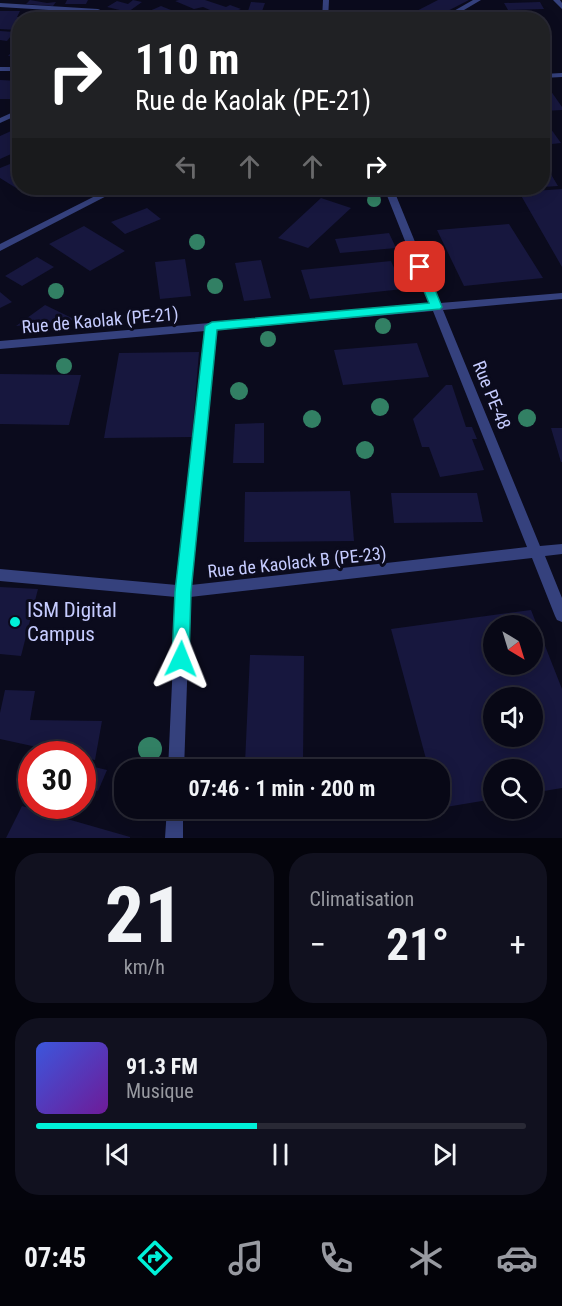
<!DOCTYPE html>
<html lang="fr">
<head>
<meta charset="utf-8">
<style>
	body { margin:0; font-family:"Roboto Condensed",sans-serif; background:#11111f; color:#f1f3f6; height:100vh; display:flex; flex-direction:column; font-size:22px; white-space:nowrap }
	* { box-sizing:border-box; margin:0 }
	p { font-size:20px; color:#989aa1 }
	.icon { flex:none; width:33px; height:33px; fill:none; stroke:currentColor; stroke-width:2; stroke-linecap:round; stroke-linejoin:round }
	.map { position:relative; height:838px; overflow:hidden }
	.details { display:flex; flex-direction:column; gap:15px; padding:15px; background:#04040c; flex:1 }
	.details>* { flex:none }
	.top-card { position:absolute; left:12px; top:12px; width:538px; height:183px; border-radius:24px; box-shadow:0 3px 15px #0003,0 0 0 2px #292935; background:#202124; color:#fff; overflow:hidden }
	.needle { width:39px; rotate:142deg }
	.buttons { position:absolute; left:483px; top:615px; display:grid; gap:12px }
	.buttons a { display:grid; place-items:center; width:60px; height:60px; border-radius:50%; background:#080816; box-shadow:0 3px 15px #0003,0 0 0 2px #292935; font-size:30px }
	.speed { position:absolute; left:18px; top:741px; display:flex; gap:12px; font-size:30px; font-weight:700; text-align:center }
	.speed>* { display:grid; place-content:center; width:78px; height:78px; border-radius:50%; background:#080816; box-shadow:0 3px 15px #0003,0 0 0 2px #292935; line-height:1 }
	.speed .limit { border:9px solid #d22; background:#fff; color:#111 }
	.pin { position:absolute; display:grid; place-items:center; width:51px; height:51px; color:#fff; margin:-26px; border-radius:12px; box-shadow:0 3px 9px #0006 }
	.me { position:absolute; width:66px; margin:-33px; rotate:2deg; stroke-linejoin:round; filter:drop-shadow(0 0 4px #0008) }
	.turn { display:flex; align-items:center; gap:21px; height:126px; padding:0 24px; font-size:27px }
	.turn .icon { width:78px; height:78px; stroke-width:2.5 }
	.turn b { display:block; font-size:42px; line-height:51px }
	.lanes { display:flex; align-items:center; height:57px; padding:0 24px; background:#0003; justify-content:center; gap:30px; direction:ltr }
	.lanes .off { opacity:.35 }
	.big { font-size:45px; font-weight:700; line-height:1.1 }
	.details .widget { flex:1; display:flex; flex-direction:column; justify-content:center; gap:9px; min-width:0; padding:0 21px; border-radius:24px; background:#11111f }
	.details .dial { align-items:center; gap:0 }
	.dial b { font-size:78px; line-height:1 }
	.song { display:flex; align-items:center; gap:18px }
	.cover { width:72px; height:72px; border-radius:9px; background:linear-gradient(135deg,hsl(230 70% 55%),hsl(280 70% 35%)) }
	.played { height:6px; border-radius:3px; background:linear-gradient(90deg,#00f1d8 45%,#292935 45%) }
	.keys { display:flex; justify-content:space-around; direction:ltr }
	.heat { display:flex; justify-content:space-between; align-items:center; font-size:33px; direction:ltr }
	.details .tiles { flex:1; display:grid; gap:15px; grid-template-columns:1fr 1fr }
	.widget:last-child { grid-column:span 2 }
	.trip { position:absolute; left:114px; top:759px; width:336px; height:60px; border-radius:24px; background:#080816; box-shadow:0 3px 15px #0003,0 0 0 2px #292935; font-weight:700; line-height:60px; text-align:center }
	.tab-bar { display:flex; height:96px; justify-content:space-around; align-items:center; background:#030309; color:#989aa1 }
	.tab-bar .icon { width:42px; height:42px }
	.tab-bar .selected { color:#00f1d8 }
	.tab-bar b { font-size:27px; color:#f1f3f6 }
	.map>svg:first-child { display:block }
	.building { fill:#17173e; fill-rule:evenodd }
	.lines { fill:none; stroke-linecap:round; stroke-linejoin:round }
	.minor { fill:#35417d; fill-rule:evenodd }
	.tree { fill:#328064 }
	.route { fill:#00f1d8; stroke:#009d8c; stroke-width:1.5 }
	.poi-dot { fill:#00f1d8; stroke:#0b0b1d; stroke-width:2 }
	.labels { text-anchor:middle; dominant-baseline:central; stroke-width:6; stroke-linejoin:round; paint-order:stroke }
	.street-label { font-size:18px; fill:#c6ccff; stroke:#0b0b1d }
	.near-poi-label { font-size:21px; fill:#c6ccff; stroke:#0b0b1d; text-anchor:start }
</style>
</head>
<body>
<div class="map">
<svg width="562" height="838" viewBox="0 0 562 838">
	<rect width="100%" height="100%" fill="#0b0b1d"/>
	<path class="building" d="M30,0L47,3L56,2L53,6L26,4Z
		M67,0H88L86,4H65Z
		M133,0L142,2L128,12L107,7L117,1L128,4Z
		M179,0H205L226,7L230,5L241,9L236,11L240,13L216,20L203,13L210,10L203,7L194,9L175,1Z
		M438,0H469L430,20H399Z
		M251,2L265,3L261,14H247Z
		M540,2L544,9L508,10L504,3Z
		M161,6L176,12L158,20L133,18Z
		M0,11H20L17,17H25L20,20L17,30L0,29Z
		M0,31L14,32L7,41L0,40Z
		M20,43V57L8,56Z
		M0,80L20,81V99H0Z
		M543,84H546L562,107V110L543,111Z
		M543,118L561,143L543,145Z
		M20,127V150L0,159V136Z
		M20,160V188H47L29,196L0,178V168Z
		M543,161L558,186L543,187Z
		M562,189V267L519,192Z
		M321,198L351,208L308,248L278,238Z
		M147,208L161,219L125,234L111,222Z
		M509,224L543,278L464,286L437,230Z
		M84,226L125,251L90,271L49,244Z
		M389,233L396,248L340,253L335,239Z
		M37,257L54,267L22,286L5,276Z
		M185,259L191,296L160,299L155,262Z
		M261,260L271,298L244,301L235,263Z
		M391,261L403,289L310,299L301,270Z
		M0,292L12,302L0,308Z
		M45,305L76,320L16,326Z
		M417,343L429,377L343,385L334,350Z
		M199,352L192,437L104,438L119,353Z
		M0,374L81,375L69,425L0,424Z
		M446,385H452L466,427H472L477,439H472L484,470L440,477L429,447H422L413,419Z
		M264,423V463H233L235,424Z
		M551,428H562V462H561Z
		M350,491L354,541L244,542L245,492Z
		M391,493H477L483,522L394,523Z
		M0,587L38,589L21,656L0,654Z
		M531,610L562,689V788L532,793V770H494V799L440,808V770H429L391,629ZM494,626H532V664H494ZM494,698H532V736H494Z
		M250,655L304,656L303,763H245Z
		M5,690L35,691L30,720L102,721L95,760L82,757V754H69L0,739V713Z
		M82,764L107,770L98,791L82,787Z
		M22,806L130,837V838H6Z"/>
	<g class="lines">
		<path class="minor" d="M323,0H329L328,20H322Z
			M473,0H481L447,20H438Z
			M553,0H560L562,3V9Z
			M0,3L98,9L124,20H114L97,13L0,7Z
			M0,67H20V71H0Z
			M562,73V77L543,78V74Z
			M20,109V114L0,123V118Z
			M111,188H122L0,251V244Z
			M384,188H393L440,303L562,293V299L443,310L540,546L562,544V554L545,556L562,598V622L557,620L555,616L532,558L190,597L184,770H168L176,597L0,581V569L177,585L205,331L0,349V341L430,304ZM433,311L527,547L191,585L216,330Z
			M167,808H183V838H165Z"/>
	</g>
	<g class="tree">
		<circle cx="374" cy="200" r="7"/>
		<circle cx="197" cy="242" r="8"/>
		<circle cx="215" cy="286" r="8"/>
		<circle cx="56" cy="291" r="8"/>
		<circle cx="383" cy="326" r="8"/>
		<circle cx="268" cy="339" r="8"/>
		<circle cx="64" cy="366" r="8"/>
		<circle cx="239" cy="391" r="9"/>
		<circle cx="380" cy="407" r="9"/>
		<circle cx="527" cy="418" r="9"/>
		<circle cx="312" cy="419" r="9"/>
		<circle cx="365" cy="450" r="9"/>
		<circle cx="150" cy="749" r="12"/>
	</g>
	<path class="route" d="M420,264L426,267L442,307L440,309L217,330L191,592L189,659L187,664L181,666L175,664L172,659L175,592L205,326L212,322L429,303L414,267Z"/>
	<circle class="poi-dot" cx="15" cy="622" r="6"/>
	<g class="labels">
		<g class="street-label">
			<text transform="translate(100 320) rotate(-5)">Rue de Kaolak (PE-21)</text>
			<text transform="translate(492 395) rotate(68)">Rue PE-48</text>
			<text transform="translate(297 562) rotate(-6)">Rue de Kaolack B (PE-23)</text>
		</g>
		<g class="near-poi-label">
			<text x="27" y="610">ISM Digital<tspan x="27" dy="24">Campus</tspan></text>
		</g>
	</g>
</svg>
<div class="buttons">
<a><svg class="needle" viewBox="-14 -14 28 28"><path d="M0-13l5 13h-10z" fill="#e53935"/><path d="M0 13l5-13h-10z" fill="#989aa1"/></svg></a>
<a><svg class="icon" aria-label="sound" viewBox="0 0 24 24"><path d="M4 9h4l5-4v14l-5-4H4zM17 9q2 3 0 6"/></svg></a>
<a><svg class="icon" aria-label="search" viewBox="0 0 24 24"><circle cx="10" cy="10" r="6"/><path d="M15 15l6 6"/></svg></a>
</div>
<div class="speed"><div class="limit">30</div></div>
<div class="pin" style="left:420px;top:267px;background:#d93025"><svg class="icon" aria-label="arrive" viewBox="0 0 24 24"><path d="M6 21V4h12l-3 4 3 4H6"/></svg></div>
<svg class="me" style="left:181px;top:659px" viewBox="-20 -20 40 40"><path d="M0-17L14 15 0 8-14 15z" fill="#00f1d8" stroke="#fff" stroke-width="4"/></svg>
<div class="trip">07:46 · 1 min · 200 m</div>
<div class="top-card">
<div class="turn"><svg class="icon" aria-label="right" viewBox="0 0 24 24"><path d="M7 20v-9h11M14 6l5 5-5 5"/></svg><div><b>110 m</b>Rue de Kaolak (PE-21)</div></div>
<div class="lanes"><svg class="icon off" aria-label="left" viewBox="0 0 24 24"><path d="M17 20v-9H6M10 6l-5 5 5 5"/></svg><svg class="icon off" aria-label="ahead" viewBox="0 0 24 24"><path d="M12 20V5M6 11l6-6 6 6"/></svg><svg class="icon off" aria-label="ahead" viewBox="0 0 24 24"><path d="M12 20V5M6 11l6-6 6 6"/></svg><svg class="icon" aria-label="right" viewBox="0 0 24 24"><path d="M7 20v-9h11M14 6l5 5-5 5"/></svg></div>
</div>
</div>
<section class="details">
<div class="tiles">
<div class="widget dial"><b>21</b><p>km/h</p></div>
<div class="widget"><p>Climatisation</p>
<div class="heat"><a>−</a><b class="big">21°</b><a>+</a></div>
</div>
<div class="widget">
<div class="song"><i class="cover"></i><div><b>91.3 FM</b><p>Musique</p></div></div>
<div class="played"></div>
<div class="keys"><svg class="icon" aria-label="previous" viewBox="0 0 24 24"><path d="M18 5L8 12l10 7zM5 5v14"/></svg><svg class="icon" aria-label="pause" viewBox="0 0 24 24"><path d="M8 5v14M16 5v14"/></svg><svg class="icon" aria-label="next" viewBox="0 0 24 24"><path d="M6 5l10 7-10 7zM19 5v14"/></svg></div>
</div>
</div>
</section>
<nav class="tab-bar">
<b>07:45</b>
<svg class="icon selected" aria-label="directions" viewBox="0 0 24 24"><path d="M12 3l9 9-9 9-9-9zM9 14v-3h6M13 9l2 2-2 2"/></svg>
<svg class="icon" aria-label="music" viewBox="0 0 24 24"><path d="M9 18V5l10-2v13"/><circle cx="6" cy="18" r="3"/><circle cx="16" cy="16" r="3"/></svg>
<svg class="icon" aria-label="phone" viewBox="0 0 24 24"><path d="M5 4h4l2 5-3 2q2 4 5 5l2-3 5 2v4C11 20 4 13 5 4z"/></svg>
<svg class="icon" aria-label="climate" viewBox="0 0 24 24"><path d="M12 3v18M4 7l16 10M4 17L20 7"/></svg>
<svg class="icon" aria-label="car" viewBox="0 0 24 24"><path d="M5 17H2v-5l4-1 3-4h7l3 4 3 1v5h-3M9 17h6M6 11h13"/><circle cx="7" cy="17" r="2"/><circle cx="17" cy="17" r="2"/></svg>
</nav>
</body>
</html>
